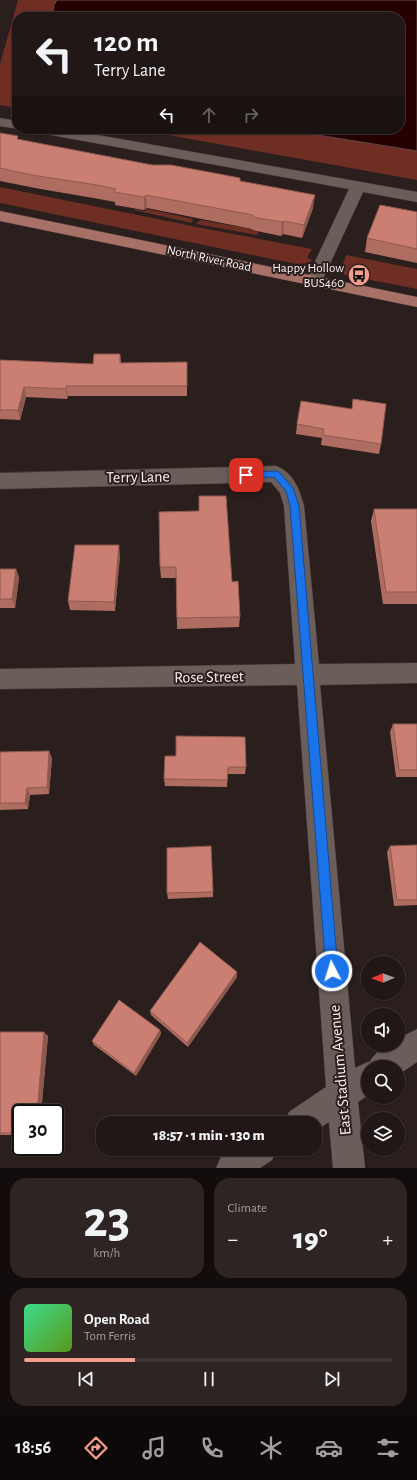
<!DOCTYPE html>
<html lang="en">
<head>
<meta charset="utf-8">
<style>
	body { margin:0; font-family:"Alegreya Sans",sans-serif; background:#2d2423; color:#f1f3f6; height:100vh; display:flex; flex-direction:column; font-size:15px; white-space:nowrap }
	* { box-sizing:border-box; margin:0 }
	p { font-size:13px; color:#a29fa1 }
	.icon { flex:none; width:22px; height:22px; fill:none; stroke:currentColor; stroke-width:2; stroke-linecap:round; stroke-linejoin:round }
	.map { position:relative; height:1168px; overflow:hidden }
	.side { display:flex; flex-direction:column; gap:10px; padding:10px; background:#120d0c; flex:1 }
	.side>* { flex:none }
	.banner { position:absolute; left:12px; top:12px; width:393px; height:122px; border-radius:16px; box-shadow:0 1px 3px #0004,0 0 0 1px #3d3635; background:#201716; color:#f1f3f6; overflow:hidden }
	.needle { width:26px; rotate:269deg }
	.controls { position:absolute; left:361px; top:956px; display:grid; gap:8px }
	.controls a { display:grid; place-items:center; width:44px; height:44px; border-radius:50%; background:#201716; box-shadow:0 1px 3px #0004,0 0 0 1px #3d3635; font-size:20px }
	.speed { position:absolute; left:12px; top:1104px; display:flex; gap:8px; font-size:20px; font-weight:700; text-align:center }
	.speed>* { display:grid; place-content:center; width:52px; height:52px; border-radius:50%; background:#201716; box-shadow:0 1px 3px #0004,0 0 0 1px #3d3635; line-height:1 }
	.speed .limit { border:2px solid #111; border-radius:6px; background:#fff; color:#111 }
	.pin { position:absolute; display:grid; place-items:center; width:34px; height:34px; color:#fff; margin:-17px; border-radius:8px; box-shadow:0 2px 6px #0006 }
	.me { position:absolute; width:44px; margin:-22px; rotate:355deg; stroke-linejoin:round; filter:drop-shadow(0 0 3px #0008) }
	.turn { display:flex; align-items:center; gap:14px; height:84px; padding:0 16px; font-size:18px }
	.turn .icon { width:52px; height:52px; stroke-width:2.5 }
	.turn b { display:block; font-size:28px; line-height:34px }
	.lanes { display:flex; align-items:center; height:38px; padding:0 16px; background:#0003; justify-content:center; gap:20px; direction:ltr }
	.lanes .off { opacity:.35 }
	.big { font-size:30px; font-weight:800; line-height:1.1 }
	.side .tile { flex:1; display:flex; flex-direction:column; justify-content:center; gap:6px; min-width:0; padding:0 14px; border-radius:16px; background:#2d2423 }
	.side .dial { align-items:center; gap:0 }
	.dial b { font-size:52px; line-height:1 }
	.song { display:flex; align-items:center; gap:12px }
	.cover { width:48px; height:48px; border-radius:6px; background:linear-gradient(135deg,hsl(150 70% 55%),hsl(90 70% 35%)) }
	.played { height:4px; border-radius:2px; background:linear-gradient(90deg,#f49d8d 30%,#3d3635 30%) }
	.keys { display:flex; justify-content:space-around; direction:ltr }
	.heat { display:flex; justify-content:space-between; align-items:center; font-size:22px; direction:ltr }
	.side .tiles { flex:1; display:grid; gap:10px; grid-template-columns:1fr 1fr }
	.tile:last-child { grid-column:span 2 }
	.trip { position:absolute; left:96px; top:1116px; width:226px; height:40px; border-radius:16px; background:#201716; box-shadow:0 1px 3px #0004,0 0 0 1px #3d3635; font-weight:800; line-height:40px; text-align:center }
	.menu { display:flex; height:64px; justify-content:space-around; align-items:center; background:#0d0909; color:#a29fa1 }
	.menu .icon { width:28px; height:28px }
	.menu .selected { color:#f49d8d }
	.menu b { font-size:18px; color:#f1f3f6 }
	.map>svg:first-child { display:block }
	.green { fill:#6e2e24 }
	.water { fill:#260000; stroke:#664948 }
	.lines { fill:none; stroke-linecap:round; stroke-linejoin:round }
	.minor-casing { stroke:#463c3a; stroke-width:1 }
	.major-casing { stroke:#463c3a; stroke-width:1 }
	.minor { fill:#6b5d5a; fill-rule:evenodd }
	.major { fill:#a87167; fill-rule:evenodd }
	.wall { fill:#af6d62 }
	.shaded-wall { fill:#8e5950 }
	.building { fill:#cb7f72; stroke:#8e5950 }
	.route { fill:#1a73e8; stroke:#114b97 }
	.labels { text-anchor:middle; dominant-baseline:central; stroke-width:4; stroke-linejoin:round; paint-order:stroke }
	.far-street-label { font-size:13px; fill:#fbf2f1; stroke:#2b1f1d }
	.far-poi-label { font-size:13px; fill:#fbf2f1; stroke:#2b1f1d; text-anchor:end }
	.street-label { font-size:16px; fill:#fbf2f1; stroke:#2b1f1d }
</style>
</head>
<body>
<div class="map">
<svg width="417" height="1168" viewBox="0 0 417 1168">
	<rect width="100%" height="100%" fill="#2b1f1d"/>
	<path class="green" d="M18,0H57L54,5L53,17H17V108L0,105V64Z
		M135,129H280L417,151V180Z
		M0,187L197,227L312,249L307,258L312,260L309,263L296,264L0,203Z
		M135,209L145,211L147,209L193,219L192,223L134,210Z
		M200,220L251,229V230L258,232L257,235L196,224Z
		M346,255L417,269V289L345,275L341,270Z"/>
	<path class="water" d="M57,0H417V151L280,129H400V17H53L54,5Z"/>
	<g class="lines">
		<g class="minor-casing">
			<path id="minor" d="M0,118L17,121L18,129L0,126Z
				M33,129H64L417,192V202L363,192L322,281L320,285L314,286L308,285L306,281L349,189L40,133L35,132Z
				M276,466C293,472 300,490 304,506L319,664L417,663V683L320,685L355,1068L368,1062H370C374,1052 387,1045 398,1045V1039L417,1029V1062L398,1075V1067H368V1095L358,1102L365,1168H333L329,1122L315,1131V1123H284L289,1112L326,1087L297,685L0,689V669L295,664L284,506L280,493L271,482L0,489V473Z
				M233,1149H277L272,1160L260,1168H216L221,1157Z"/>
		</g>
		<g class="major-casing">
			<path id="major" d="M0,211L417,297V307L0,221Z"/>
		</g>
		<use href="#minor" class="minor"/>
		<use href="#major" class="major"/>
	</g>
	<path class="wall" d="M0,133L18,140L240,181L313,208L302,238L283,234L281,236L252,230V229L147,208L144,210L115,205V202L99,199L35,188L0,181Z
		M417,212V263L365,252L367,238Z
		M120,354L121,363L187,373V396H68L67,399L26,397L20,420L0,419V360L93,364Z
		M301,401L381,444L379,454L321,445L322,438L296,434L297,424Z
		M199,496L232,582L240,617L239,627L177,629L176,578H161L160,567L199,511Z
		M374,509H417V604H383L371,521Z
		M120,555L115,611L70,610L68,601Z
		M0,569H16L19,578L15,608H0Z
		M393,724H417V777H396L390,732Z
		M0,752L52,758L49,794L30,795L28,809L0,810Z
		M165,756L246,767L245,774H228L227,787L165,786L164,779Z
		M417,845V905L394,906L387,852L390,846Z
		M213,892V897L168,899L167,893Z
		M237,977L188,1047L151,1015L150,1011Z
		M160,1030L161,1034L136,1076L94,1045L92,1041Z
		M0,1032L48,1036L41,1113H21V1135H0Z"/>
	<path class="shaded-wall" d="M146,195L147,208L144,210V197Z
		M315,195L313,208L302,238L304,225Z
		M284,221L283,234L281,236L282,222Z
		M66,386L68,396L67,399L66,389Z
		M24,387L26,397L20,420L18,410Z
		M119,545L120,555L115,611L114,602Z
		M16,569L19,578L15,608L12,599Z
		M49,751L52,758L49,794L47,787Z
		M27,788L30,795L28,809L25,803Z
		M237,972V977L188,1047L187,1043Z
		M160,1030L161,1034L136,1076L134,1073Z
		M44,1032L48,1036L41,1113H37Z"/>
	<path class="building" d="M0,133L18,136L17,139L152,165H171L219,174L240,178V181L315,195L304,225L284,221L282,222L253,217V215L146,195L144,197L114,192L116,189L97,185L32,175L0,168Z
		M380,205L417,212V249L367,238Z
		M94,354H120V363L187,362V386H66V389L24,387L18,410H0V360L93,364Z
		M353,399L386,404L381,444L323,435L324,429L297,424L301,401L352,409Z
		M199,496H226L232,582L238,581L240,617L177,618L176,567H160L159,512L199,511Z
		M374,509H417V592H386Z
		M75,545H119L114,602L68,601Z
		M0,569H16L12,599H0Z
		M393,724H417V770H399Z
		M176,736L245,737L246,767H228L227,780L164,779L165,756H176Z
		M49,751L47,787L27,788L25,803H0V752Z
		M417,845V900H397L390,846Z
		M211,846L213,892L167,893V848Z
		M200,942L237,972L187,1043L150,1011Z
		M119,1000L160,1030L134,1073L92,1041Z
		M0,1032H44L37,1113H21V1133H0Z"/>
	<path class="route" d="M276,471L279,472L293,488L299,506L338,971L336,975L332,977L328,975L326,971L290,506L286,491L274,477L246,478L242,475L246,472Z"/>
	<defs>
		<g id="bus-disc" transform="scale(1.15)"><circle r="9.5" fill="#f49d8d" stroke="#2b1f1d"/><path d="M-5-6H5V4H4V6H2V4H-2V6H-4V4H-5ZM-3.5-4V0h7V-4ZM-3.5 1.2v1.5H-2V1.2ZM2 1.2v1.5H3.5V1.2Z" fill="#111"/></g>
	</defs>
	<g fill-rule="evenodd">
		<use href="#bus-disc" x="359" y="275"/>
	</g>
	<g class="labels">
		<g class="far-street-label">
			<text transform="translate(209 259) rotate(12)">North River Road</text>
		</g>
		<g class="far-poi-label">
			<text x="344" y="268">Happy Hollow<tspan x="344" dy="15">BUS460</tspan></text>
		</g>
		<g class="street-label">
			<text transform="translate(138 477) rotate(-1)">Terry Lane</text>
			<text transform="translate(209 677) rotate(-1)">Rose Street</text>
			<text transform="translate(340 1070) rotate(-95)">East Stadium Avenue</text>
		</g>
	</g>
</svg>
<div class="controls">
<a><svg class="needle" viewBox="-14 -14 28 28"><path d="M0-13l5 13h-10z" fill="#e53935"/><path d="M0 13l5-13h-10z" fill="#a29fa1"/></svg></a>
<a><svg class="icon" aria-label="sound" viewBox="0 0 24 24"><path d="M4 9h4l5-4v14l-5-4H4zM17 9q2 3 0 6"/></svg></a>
<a><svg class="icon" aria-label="search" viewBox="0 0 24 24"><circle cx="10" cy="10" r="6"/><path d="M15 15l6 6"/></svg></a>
<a><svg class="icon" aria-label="layers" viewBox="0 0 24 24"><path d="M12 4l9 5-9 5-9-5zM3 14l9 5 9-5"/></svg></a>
</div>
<div class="speed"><div class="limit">30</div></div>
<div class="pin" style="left:246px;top:475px;background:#d93025"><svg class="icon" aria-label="arrive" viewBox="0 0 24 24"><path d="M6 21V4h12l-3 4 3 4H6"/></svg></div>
<svg class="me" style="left:332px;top:971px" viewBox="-20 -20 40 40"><circle r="17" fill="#1a73e8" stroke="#fff" stroke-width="3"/><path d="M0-11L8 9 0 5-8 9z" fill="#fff"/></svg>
<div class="trip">18:57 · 1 min · 130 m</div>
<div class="banner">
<div class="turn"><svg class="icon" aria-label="left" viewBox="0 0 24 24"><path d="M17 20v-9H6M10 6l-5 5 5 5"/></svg><div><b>120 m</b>Terry Lane</div></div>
<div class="lanes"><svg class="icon" aria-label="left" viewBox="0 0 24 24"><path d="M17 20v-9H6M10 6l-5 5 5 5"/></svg><svg class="icon off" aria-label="ahead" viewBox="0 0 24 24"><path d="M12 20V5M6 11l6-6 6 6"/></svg><svg class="icon off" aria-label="right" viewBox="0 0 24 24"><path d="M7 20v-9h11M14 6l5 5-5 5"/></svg></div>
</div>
</div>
<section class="side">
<div class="tiles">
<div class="tile dial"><b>23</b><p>km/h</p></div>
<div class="tile"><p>Climate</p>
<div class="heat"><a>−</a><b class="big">19°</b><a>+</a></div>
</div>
<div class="tile">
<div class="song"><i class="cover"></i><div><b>Open Road</b><p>Tom Ferris</p></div></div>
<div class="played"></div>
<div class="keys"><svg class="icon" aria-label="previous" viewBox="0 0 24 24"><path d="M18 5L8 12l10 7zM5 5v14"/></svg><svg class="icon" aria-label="pause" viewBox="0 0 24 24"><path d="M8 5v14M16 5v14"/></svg><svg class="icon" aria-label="next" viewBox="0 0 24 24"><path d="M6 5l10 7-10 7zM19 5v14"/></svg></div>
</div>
</div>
</section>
<nav class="menu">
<b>18:56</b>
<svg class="icon selected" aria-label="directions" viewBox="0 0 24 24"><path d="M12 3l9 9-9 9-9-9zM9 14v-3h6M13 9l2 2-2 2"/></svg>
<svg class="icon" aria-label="music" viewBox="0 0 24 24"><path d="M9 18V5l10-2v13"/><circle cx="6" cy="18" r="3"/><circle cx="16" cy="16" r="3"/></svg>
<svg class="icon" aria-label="phone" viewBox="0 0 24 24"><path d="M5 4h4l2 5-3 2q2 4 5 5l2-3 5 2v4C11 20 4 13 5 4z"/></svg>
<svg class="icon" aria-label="climate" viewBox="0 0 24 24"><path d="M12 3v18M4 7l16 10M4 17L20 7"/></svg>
<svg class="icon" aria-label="car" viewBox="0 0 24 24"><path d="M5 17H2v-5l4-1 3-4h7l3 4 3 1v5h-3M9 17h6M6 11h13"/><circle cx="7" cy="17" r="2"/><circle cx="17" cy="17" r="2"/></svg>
<svg class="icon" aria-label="filters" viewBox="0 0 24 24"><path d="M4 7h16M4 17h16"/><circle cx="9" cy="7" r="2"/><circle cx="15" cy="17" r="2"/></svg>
</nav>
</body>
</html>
